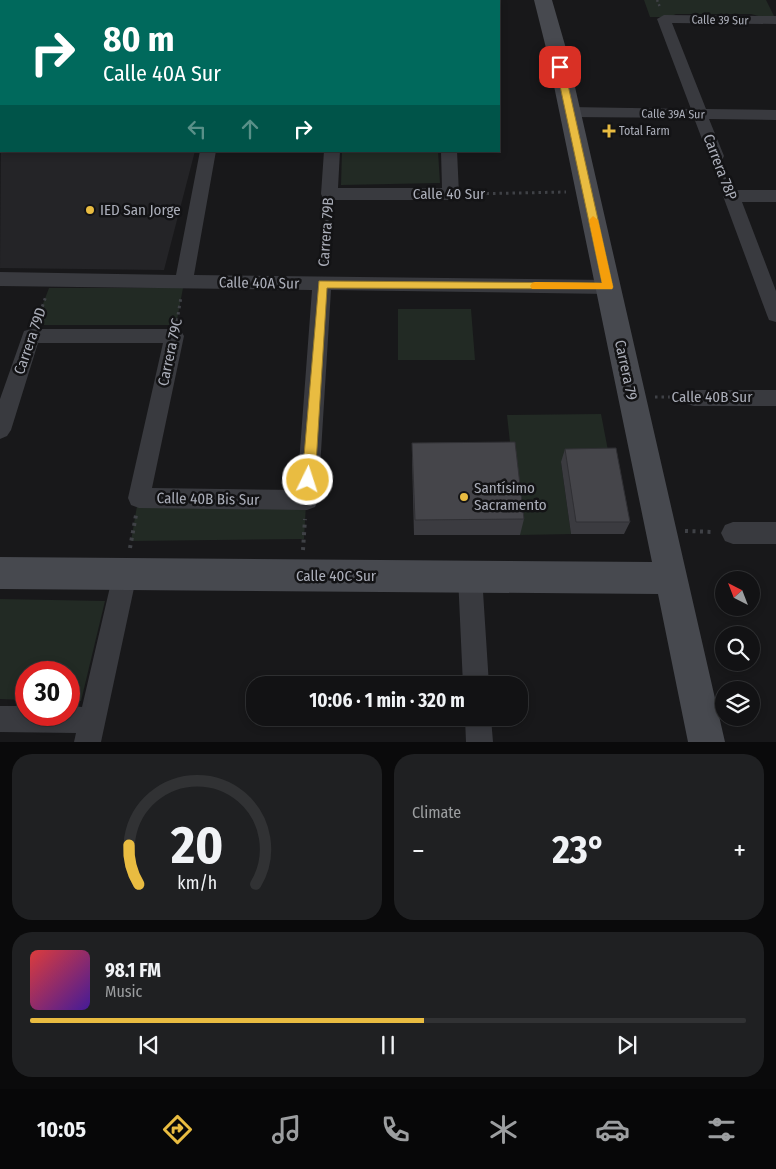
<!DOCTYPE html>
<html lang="en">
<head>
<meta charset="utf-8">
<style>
	body { margin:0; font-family:"Fira Sans Condensed",sans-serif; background:#1f2022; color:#f1f3f6; height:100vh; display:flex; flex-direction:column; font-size:19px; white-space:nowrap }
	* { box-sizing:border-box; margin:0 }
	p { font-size:16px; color:#9c9ea0 }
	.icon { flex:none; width:28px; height:28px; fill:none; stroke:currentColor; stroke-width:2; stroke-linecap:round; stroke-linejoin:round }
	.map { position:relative; height:742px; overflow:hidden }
	.panel { display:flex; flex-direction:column; gap:12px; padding:12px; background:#0a0a0b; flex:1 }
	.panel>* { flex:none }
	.hud { position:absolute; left:0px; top:0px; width:500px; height:152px; box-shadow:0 2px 8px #0003,0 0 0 1px #313234; background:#00695c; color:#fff; overflow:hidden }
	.needle { width:32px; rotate:318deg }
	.fabs { position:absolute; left:715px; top:571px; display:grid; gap:10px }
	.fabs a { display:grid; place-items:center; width:45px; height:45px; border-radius:50%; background:#121214; box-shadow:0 2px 8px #0003,0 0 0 1px #313234; font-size:25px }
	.speed { position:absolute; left:15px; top:661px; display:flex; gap:10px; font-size:25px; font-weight:700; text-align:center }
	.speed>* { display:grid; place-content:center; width:65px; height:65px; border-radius:50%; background:#121214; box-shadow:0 2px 8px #0003,0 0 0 1px #313234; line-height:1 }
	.speed .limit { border:8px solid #d22; background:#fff; color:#111 }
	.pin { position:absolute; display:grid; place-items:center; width:42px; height:42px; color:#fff; margin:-21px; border-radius:10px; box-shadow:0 2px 8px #0006 }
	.me { position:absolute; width:55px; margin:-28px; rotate:4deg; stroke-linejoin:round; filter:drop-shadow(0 0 4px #0008) }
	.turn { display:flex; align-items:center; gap:18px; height:105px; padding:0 20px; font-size:22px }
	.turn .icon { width:65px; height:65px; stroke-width:2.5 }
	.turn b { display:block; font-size:35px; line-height:42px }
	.lanes { display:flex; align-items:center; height:48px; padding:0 20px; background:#0003; justify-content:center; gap:25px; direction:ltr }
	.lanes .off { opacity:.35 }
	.big { font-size:38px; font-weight:700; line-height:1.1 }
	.panel .widget { flex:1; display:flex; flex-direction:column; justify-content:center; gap:8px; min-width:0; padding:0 18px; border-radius:20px; background:#1f2022 }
	.panel .dial { align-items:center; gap:0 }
	.dial svg { height:130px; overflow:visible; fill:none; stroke:#313234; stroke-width:7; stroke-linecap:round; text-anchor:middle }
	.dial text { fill:#f1f3f6; stroke:none }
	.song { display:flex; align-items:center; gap:15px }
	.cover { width:60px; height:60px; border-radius:8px; background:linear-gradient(135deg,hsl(0 70% 55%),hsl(260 70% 35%)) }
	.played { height:5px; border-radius:2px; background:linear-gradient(90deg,#e9bc41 55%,#313234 55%) }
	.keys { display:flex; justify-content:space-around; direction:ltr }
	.heat { display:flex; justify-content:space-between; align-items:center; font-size:28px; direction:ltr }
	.panel .tiles { flex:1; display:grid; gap:12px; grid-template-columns:1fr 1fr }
	.widget:last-child { grid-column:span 2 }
	.trip { position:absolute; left:246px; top:676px; width:282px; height:50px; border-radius:20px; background:#121214; box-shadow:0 2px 8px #0003,0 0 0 1px #313234; font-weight:700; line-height:50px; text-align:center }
	.dock { display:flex; height:80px; justify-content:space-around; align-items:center; background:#070708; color:#9c9ea0 }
	.dock .icon { width:35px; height:35px }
	.dock .selected { color:#e9bc41 }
	.dock b { font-size:22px; color:#f1f3f6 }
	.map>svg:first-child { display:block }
	.built { fill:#242427 }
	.green { fill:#222a24 }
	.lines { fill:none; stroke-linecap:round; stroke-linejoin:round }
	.path-far2 { stroke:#3f4146; stroke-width:2.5; stroke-dasharray:2 2.5; stroke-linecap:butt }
	.path-far1 { stroke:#3f4146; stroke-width:3; stroke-dasharray:2.5 4; stroke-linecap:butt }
	.path { stroke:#3f4146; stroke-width:4; stroke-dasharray:3 4.5; stroke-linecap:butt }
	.street { fill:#393a3f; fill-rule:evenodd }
	.secondary { fill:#47494f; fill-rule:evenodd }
	.wall { fill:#3b3b40 }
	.building { fill:#45454a; stroke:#303034 }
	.route { fill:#e9bc41; stroke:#977a2a }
	.slow { fill:#f59e0b }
	.poi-dot { fill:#e9bc41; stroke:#131315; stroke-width:2 }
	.labels { text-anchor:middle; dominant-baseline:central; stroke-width:5; stroke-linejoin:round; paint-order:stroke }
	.far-street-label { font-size:12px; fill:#abaeb9; stroke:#131315 }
	.far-poi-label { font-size:12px; fill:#abaeb9; stroke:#131315; text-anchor:start }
	.street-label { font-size:15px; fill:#abaeb9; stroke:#131315 }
	.poi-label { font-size:15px; fill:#abaeb9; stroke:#131315; text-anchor:start }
</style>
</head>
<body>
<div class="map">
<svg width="776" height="742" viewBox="0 0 776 742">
	<rect width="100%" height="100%" fill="#18181a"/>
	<path class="built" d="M1,138V151H195L164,270L0,268Z"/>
	<path class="green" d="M644,0H766L775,18L762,17L751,14H676L669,17H650Z
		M342,151H438L440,183L341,185Z
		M49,288H183L176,325H35Z
		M398,309H471L475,360H398Z
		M601,414L610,461L561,462L571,534L520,535L507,415Z
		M306,504L304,539L131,541L137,506Z
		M0,599L105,601L81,701H69V672H26V700L0,699Z"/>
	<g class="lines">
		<path class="path-far2" d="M657,0L660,7
			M721,169L726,182"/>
		<path class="path-far1" d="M467,194L566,192
			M323,268L328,210
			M38,319L46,296
			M177,321L181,297
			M655,397H676"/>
		<path class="path" d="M685,531L714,532
			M130,548L136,515
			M303,550L305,519"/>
		<path class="street" d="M433,0H445L446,1H433Z
			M0,4H1V12H0Z
			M664,15L776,16V24L672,23L706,109L776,110V120L709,119L724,156L722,160H710L694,118L570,117L565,115L562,112L565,109L570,107L691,109L657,19Z
			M0,104L1,105V114H0Z
			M200,151H216L194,275L608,280L615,282L617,287L615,292L608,294L331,290L318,500L315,507L307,510L139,508L131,505L128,498L163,343H38L11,430L7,436L0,439V399L24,331L31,329H174L181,331L184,336L152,488L297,490L312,290L0,286V272L176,275Z
			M324,151H340L338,188H442L441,151H457L459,194L457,198L451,200H329L323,198L321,194Z
			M731,190H776V202H742L776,291V322L769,320L767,315L723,196L725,192Z
			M694,390H776V406H694L687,404L684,398L687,392Z
			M733,522H776V544H733L725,541L721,533L725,525Z
			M125,563L133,566L137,574L101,742H74L76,733L0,732V706H26V715H69V706L82,707L113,574L117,566Z
			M470,565L478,568L482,576L489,685H463L458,576L462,568Z
			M465,718H491L493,742H466Z"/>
		<path class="secondary" d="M534,0H552L567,52L725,742H688L658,594L0,589V557L652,562L547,52Z"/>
	</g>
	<path class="wall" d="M412,443L524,519L520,535H414L412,459Z
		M565,449L630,522L624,534H571L561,462Z"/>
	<path class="building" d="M515,442L524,519L415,520L412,443Z
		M616,448L630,522H576L565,449Z"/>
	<path class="route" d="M560,65L564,67L613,287L612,289L327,288L315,480L313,484L308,486L304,484L302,480L319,281L602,283L556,67Z"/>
	<path class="slow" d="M593,216L598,220L613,287L612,289H532L530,286L532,283L535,282L602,283L589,220Z"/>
	<g class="poi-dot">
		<path d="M606.5 123.5h5v5h5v5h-5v5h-5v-5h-5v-5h5z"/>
		<circle cx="90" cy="210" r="5"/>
		<circle cx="464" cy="497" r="5"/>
	</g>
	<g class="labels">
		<g class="far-street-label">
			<text transform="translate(720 20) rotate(1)">Calle 39 Sur</text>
			<text transform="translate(673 114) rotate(1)">Calle 39A Sur</text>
		</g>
		<g class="far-poi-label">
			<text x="619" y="131">Total Farm</text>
		</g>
		<g class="street-label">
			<text transform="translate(720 167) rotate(69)">Carrera 78P</text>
			<text x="449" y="194">Calle 40 Sur</text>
			<text transform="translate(326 232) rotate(-86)">Carrera 79B</text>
			<text transform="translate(259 283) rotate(1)">Calle 40A Sur</text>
			<text transform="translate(30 341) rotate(-71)">Carrera 79D</text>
			<text transform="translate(170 352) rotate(-78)">Carrera 79C</text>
			<text transform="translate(626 370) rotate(78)">Carrera 79</text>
			<text x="712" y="397">Calle 40B Sur</text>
			<text transform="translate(208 499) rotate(1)">Calle 40B Bis Sur</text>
			<text x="336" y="576">Calle 40C Sur</text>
		</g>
		<g class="poi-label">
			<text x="100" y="210">IED San Jorge</text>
			<text x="474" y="488">Santísimo<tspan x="474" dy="17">Sacramento</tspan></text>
		</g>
	</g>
</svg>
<div class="fabs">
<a><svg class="needle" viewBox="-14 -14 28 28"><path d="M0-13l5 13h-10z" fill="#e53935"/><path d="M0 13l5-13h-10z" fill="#9c9ea0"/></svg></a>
<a><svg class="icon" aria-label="search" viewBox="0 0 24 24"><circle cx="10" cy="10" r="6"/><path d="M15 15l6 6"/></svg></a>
<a><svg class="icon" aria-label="layers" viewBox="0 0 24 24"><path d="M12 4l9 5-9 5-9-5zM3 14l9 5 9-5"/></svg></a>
</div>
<div class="speed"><div class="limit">30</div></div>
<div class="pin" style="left:560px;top:67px;background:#d93025"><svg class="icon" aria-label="arrive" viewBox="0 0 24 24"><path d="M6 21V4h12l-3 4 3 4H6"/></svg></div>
<svg class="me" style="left:308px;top:480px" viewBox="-20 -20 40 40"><circle r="17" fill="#e9bc41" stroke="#fff" stroke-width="3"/><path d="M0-11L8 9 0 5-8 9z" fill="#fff"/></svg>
<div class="trip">10:06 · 1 min · 320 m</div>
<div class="hud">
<div class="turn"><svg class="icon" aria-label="right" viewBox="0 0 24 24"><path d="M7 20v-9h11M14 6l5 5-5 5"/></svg><div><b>80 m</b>Calle 40A Sur</div></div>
<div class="lanes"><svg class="icon off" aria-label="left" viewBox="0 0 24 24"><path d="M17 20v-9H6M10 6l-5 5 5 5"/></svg><svg class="icon off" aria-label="ahead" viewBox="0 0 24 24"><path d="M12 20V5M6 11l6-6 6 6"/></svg><svg class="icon" aria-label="right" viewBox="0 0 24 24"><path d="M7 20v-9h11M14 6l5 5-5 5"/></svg></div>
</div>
</div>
<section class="panel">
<div class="tiles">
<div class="widget dial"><svg viewBox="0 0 100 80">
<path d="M14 69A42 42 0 1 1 86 69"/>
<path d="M14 69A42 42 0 0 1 8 45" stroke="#e9bc41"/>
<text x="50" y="56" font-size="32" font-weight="700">20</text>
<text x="50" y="72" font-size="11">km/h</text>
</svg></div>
<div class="widget"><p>Climate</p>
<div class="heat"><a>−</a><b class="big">23°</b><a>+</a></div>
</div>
<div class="widget">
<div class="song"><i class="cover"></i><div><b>98.1 FM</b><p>Music</p></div></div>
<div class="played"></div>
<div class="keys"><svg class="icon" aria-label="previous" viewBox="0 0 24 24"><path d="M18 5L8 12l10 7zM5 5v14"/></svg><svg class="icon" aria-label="pause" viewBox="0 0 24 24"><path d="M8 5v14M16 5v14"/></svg><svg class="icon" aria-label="next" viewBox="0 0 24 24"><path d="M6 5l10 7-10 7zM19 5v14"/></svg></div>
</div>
</div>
</section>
<nav class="dock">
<b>10:05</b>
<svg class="icon selected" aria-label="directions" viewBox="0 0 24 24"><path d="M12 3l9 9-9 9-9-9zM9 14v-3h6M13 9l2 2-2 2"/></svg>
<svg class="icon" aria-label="music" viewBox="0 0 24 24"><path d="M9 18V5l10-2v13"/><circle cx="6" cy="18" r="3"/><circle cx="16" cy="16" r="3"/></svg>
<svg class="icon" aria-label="phone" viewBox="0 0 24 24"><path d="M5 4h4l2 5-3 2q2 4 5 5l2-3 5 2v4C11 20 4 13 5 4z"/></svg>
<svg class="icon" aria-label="climate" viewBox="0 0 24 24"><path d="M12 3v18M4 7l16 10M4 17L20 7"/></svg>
<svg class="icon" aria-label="car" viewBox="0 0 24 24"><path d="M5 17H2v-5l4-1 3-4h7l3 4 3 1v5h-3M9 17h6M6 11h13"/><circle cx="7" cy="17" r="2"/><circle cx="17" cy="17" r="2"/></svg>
<svg class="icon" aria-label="filters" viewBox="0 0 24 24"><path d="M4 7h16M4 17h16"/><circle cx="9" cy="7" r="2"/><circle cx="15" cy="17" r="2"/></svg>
</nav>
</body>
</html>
